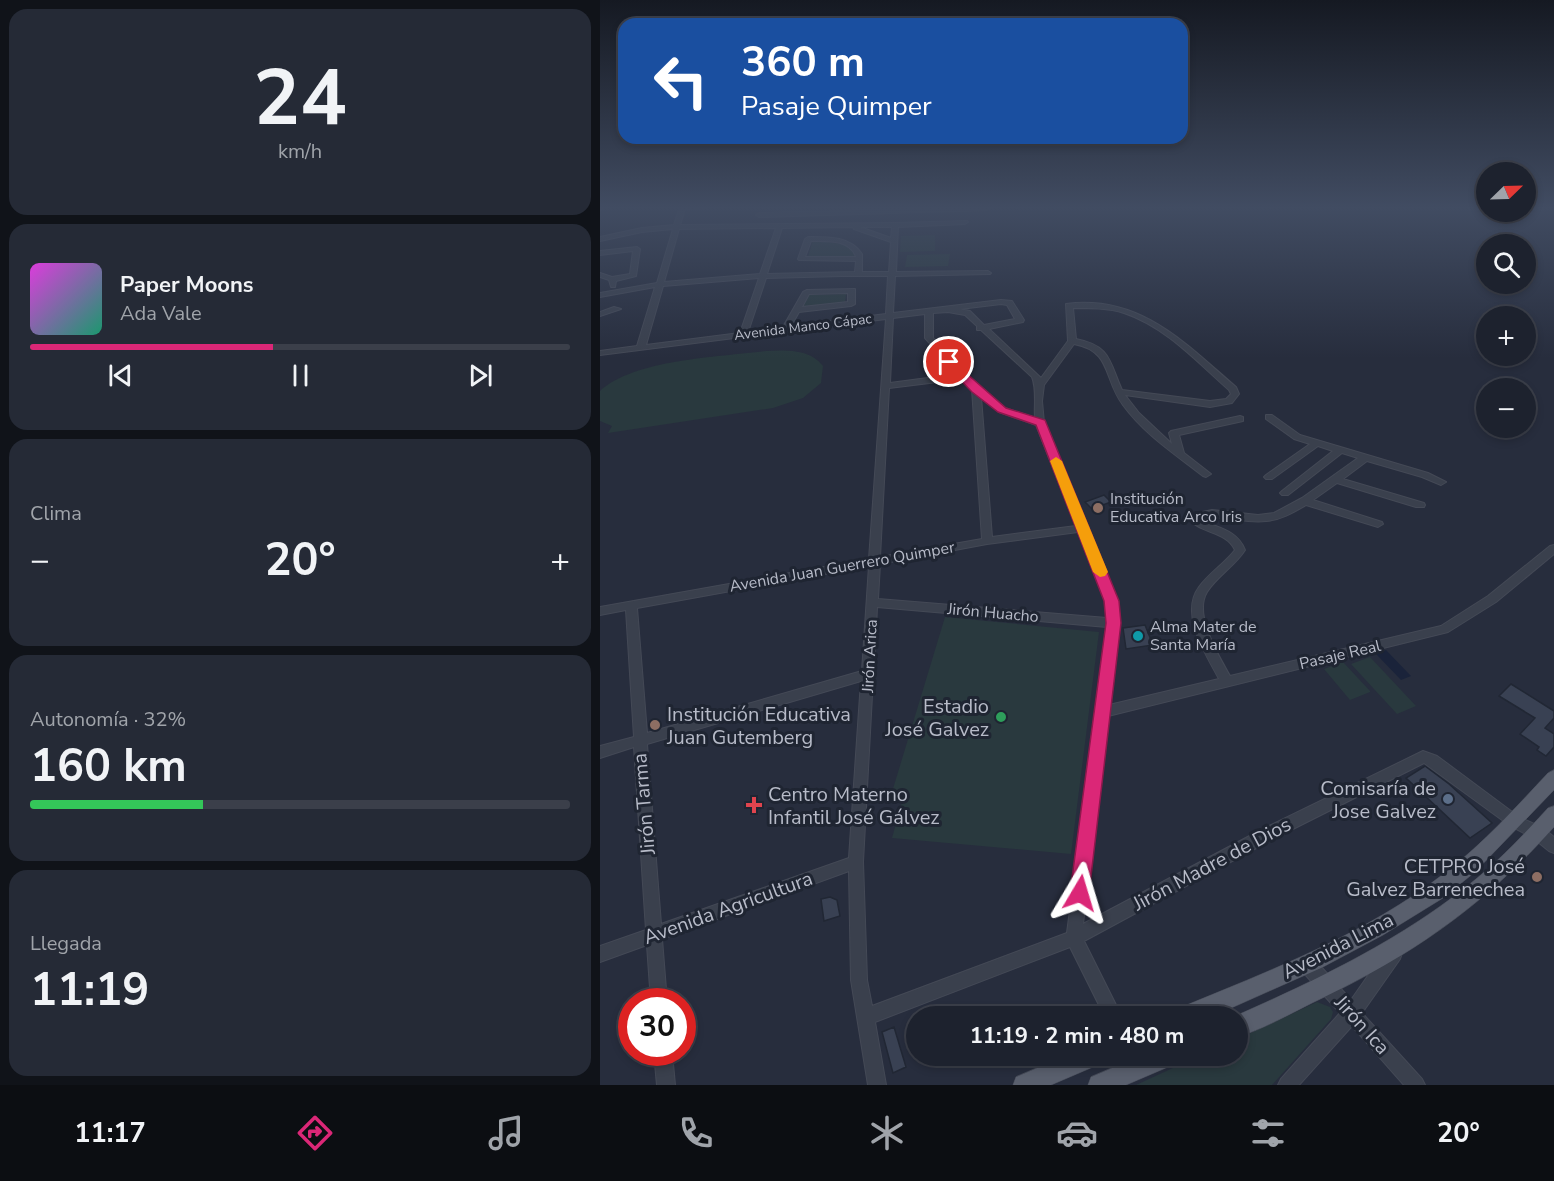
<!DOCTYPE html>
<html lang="es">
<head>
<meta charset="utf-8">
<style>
	body { margin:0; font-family:"Nunito Sans",sans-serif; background:#252a36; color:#f1f3f6; height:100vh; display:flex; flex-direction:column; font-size:22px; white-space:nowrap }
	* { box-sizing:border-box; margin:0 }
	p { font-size:20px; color:#a0a4aa }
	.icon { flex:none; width:33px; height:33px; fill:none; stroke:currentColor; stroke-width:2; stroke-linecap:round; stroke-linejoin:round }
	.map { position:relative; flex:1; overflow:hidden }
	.panel { display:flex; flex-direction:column; gap:9px; padding:9px; background:#101319; width:600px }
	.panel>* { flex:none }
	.banner { position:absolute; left:18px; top:18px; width:570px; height:126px; border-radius:18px; box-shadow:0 3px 9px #0003,0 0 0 2px #3b3f4a; background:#1a4fa0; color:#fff; overflow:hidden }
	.needle { width:39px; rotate:67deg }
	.tools { position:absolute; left:876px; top:162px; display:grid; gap:12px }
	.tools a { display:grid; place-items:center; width:60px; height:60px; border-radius:50%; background:#1d222e; box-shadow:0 3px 9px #0003,0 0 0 2px #3b3f4a; font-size:30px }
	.speed { position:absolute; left:18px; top:988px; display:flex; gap:12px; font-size:30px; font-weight:700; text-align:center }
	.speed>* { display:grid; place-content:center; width:78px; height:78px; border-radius:50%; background:#1d222e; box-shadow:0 3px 9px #0003,0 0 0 2px #3b3f4a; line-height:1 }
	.speed .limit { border:9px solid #d22; background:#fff; color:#111 }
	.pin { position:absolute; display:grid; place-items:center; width:51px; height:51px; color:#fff; margin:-26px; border:3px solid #fff; border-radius:50%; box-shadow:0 2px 6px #0007 }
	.me { position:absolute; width:66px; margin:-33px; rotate:7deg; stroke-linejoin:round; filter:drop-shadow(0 0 4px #0008) }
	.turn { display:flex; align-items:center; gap:21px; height:126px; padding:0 24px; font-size:27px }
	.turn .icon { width:78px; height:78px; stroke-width:2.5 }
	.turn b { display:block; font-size:42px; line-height:51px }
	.big { font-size:45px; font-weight:700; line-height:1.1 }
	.panel .card { flex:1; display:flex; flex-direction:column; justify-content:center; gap:9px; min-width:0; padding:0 21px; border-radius:18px; background:#252a36 }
	.panel .dial { align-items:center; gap:0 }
	.dial b { font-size:78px; line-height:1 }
	.song { display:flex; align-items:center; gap:18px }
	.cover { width:72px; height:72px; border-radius:9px; background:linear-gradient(135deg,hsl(300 70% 55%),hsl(160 70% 35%)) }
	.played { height:6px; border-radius:3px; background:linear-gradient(90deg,#db2777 45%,#3b3f4a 45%) }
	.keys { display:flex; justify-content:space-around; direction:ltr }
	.heat { display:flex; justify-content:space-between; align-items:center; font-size:33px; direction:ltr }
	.charge { height:9px; border-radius:4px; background:linear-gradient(90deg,#34c759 32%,#3b3f4a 0) }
	.trip { position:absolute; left:306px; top:1006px; width:342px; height:60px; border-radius:30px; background:#1d222e; box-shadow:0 3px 9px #0003,0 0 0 2px #3b3f4a; font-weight:700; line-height:60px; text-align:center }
	.menu { display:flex; height:96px; justify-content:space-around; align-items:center; background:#0c0e12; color:#a0a4aa }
	.menu .icon { width:42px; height:42px }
	.menu .active { color:#db2777 }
	.menu b { font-size:27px; color:#f1f3f6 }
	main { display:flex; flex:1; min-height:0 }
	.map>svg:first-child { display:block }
	.green { fill:#29393e }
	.water { fill:#1a233a }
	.building { fill:#394153; stroke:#212734; stroke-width:1.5 }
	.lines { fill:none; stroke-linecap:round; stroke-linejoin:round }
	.minor-casing { stroke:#444956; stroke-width:2 }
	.major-casing { stroke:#444956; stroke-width:1 }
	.minor { fill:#3a404d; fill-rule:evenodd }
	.major { fill:#595f6d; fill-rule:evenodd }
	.route { fill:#db2777; stroke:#8e194d; stroke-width:1.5 }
	.slow { fill:#f59e0b }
	.education-dot { fill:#8d6e63; stroke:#1f2532; stroke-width:2 }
	.culture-dot { fill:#0f9aa8; stroke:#1f2532; stroke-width:2 }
	.leisure-dot { fill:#2e9e5b; stroke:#1f2532; stroke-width:2 }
	.service-dot { fill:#5c6f8a; stroke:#1f2532; stroke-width:2 }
	.health-dot { fill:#e0444e; stroke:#1f2532; stroke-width:2 }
	.labels { text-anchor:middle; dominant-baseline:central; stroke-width:6; stroke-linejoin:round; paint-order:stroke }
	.far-street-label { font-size:14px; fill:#b7bbc8; stroke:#1f2532 }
	.poi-label { font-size:16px; fill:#b7bbc8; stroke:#1f2532; text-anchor:start }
	.street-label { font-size:16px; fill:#b7bbc8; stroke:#1f2532 }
	.near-poi-label { font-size:20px; fill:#b7bbc8; stroke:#1f2532; text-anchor:end }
	.near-street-label { font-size:20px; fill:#b7bbc8; stroke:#1f2532 }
</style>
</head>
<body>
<main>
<section class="panel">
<div class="card dial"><b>24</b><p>km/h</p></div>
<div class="card">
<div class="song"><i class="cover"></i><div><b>Paper Moons</b><p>Ada Vale</p></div></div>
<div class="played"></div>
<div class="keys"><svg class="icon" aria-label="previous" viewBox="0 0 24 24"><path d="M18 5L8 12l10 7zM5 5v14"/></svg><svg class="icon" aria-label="pause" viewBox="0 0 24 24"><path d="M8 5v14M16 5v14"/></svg><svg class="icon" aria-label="next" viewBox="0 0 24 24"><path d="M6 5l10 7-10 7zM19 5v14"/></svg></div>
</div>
<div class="card"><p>Clima</p>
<div class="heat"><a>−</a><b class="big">20°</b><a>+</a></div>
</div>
<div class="card"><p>Autonomía · 32%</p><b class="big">160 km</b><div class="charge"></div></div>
<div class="card"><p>Llegada</p><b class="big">11:19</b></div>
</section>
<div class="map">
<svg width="954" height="1085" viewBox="0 0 954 1085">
	<rect width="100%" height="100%" fill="#272d3d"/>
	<path class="green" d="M335,235V251L300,252L301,236Z
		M213,240L242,244L251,247L257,254L256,258L208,257Z
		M350,254L348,266L305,267L307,255Z
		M246,294L245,302L203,308L207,295Z
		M166,351C186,350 210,349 223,366L221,383L203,398L173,408L8,433L12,426L0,421V391C35,359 120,357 166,351Z
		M345,617L499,632L471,854L292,838L302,802H289Z
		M770,657L816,706L797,714L751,664Z
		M743,662L770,691V692L750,700L724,669Z
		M717,1002L730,1007L733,1012L731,1019L672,1085H536L599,1056H638V1039Z"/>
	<path class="water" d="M786,650L811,676L801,680L776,654Z"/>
	<path class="building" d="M504,495L511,502L492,509L485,502Z
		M545,625L553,645L526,649L523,628Z
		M911,684L954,711V718L945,728L954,734V747L946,756L937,750L939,747L920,734L935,718L899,696Z
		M825,766L849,784L892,823L870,838L806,778Z
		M230,897L237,900L240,916L224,921L221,899Z
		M294,1027L306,1067L293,1073L282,1032Z"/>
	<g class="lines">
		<g class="minor-casing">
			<path id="minor" d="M0,206H8L0,210Z
				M80,206H109L106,208L85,209L80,225L295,223L367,221L368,222L365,224L298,227L296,272L388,271L391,273L390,274L295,276L293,313L401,300L412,301L424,320L423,322L389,329L441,378L468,341L466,304C540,294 586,344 636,387L639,394L632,403L610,407L525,395L539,413L572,444L569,433L571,431L640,416L643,417V421L579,435L584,453L611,474L606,477L603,476C575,454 544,434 523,405C503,378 512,351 474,344L444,385L442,401L444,423L486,525L489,528L488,530L517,601L519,623L509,705L619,679C606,654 579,614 599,587C609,573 624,564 635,550C626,530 598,534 588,517L589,515L612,510L658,515L674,513L702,498L758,458L742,453L688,495H682L680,493L682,491L733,451L718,446L672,479H666L664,477L666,475L710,444L694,439L666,419V415H672L700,435L828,473L846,482L841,485L822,477L767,461L743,479L824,503L825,505L824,507H816L737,483L713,500L782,522L783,524L778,527L706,505C694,512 681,520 666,521C644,524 622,514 599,519C616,528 637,529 645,550C635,566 617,576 607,592C593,615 619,656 630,676L841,626L888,596L950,546L954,545V554L896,602L848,632L508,716L483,924L661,830L823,751L837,756L919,817L943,828L954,837V853L949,851L933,838L909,825L824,763L671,840L484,941L522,1017H505L470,947L275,1022L286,1085H268L251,980L249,871L62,939L67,1002H51L47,945L0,962V946L46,930L34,747L0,758V746L34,737L26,610L0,615V607L269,559L286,319L0,355V351L37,346L55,287L0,297V293L57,283L73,229L42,232L0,241V237L42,228L74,225ZM253,227L254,229L291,242L289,272H262V254C250,236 228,237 208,237L205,239L198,259L199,260L256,261L255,272L167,274L182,228ZM260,227H292L291,238ZM176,228L160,274L64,282L79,229ZM211,241C227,241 250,239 256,257H205ZM242,276H288L286,314L191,326L199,312L251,306L255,304V289L207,290L203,292L183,327L148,332L166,278ZM159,278L140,333L46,345L63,286ZM248,293V302L202,307L209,294ZM401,304L407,305L415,319L384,325L370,311L360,309ZM473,308C490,308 508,308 524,313C566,327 597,362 629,390L631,394L626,399L610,401L522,390C509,361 511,346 476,339ZM348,312L365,315L377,326V330H381L432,377C437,389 434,405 435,418L405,408L379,387L333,338V313ZM325,314V338L358,374L290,383L293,318ZM362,379L372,389L382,539L280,557L289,388ZM381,397L399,412L436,425L476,526L392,537ZM478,532L505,601L507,618L278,599L280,564L387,544ZM269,566L262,671L47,733L37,608ZM277,607L507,627L467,933L272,1006L267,980L263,862L273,677L275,674L274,671ZM261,681L249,858L61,924L47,744Z
				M390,207L391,208L388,210L159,217L156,215L159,213Z
				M37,247L40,249L36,276L16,281L15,287H11L9,280L0,277V273L12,277L30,274L33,251L0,255V251Z
				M14,307L21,309L0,316V312Z
				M794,945L800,947L802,953L800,959L762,1013L822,1079L825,1085H804L752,1026L699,1085H678L681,1079L740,1013L702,971L700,965L702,959L708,957L714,959L751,1000L788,947Z
				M54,1053H72L75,1085H57Z"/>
		</g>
		<g class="major-casing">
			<path id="major" d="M954,770V790L875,872L843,898L783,935L721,968L611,1017H574L577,1009C669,971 767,934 846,872C884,843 916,807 948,773Z
				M954,806V827C883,907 808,958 712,1003C688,1015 663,1029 638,1037V1017H633C719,979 803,939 876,879C902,858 925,833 948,808Z
				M465,1056H503L500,1064L451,1085H413L416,1077Z
				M540,1056H578L575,1064L526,1085H488L491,1077Z"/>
		</g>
		<use href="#minor" class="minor"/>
		<use href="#major" class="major"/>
	</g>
	<linearGradient id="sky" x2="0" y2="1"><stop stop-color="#151922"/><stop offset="0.58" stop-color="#414c62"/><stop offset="1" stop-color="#414c62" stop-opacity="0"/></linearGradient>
	<rect width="954" height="358" fill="url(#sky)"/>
	<path class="route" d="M349,358L406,408L445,420L519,601L521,623L489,893L487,900L480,902L473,900L470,893L506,623L504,601L436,425L398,412L372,392L345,364L344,362Z"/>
	<path class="slow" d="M456,457L462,461L508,572L505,576L500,577L493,572L450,461Z"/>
	<g class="education-dot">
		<circle cx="498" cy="508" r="6"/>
		<circle cx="55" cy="725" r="6"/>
		<circle cx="937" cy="877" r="6"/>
	</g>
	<circle class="culture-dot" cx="538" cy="636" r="6"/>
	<circle class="leisure-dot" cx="401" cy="717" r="6"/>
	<circle class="service-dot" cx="848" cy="799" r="6"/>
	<path class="health-dot" d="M151 796h6v6h6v6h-6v6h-6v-6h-6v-6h6z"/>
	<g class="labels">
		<g class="far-street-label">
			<text transform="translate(203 327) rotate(-7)">Avenida Manco Cápac</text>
		</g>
		<g class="poi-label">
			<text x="510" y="499">Institución<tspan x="510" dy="18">Educativa Arco Iris</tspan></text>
			<text x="550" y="627">Alma Mater de<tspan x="550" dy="18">Santa María</tspan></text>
		</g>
		<g class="street-label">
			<text transform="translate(242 567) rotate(-10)">Avenida Juan Guerrero Quimper</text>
			<text transform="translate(393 613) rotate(5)">Jirón Huacho</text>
			<text transform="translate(740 655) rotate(-13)">Pasaje Real</text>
			<text transform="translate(270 656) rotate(-87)">Jirón Arica</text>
		</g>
		<g class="near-poi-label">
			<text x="389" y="706">Estadio<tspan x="389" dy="23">José Galvez</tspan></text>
			<text x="67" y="714" text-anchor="start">Institución Educativa<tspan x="67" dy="23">Juan Gutemberg</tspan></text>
			<text x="836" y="788">Comisaría de<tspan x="836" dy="23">Jose Galvez</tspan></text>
			<text x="168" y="794" text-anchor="start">Centro Materno<tspan x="168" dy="23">Infantil José Gálvez</tspan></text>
			<text x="925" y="866">CETPRO José<tspan x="925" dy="23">Galvez Barrenechea</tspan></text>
		</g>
		<g class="near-street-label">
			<text transform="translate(44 804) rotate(-95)">Jirón Tarma</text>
			<text transform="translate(612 864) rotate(-28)">Jirón Madre de Dios</text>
			<text transform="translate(128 908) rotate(-20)">Avenida Agricultura</text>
			<text transform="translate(738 946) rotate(-27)">Avenida Lima</text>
			<text transform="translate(762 1025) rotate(48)">Jirón Ica</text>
		</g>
	</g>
</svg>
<div class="tools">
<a><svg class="needle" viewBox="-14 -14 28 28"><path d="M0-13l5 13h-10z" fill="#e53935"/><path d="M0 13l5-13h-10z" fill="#a0a4aa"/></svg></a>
<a><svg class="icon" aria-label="search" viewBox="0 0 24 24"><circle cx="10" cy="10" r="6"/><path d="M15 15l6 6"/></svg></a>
<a>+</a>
<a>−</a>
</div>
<div class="speed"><div class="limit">30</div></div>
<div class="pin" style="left:349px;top:362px;background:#d93025"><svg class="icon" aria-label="arrive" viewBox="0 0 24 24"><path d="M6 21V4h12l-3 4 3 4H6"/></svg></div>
<svg class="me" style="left:480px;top:893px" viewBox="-20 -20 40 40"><path d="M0-17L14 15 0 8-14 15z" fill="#db2777" stroke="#fff" stroke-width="4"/></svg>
<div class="trip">11:19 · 2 min · 480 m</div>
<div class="banner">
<div class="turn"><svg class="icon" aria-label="left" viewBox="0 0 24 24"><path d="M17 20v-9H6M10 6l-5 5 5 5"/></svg><div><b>360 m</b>Pasaje Quimper</div></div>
</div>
</div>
</main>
<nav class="menu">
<b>11:17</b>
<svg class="icon active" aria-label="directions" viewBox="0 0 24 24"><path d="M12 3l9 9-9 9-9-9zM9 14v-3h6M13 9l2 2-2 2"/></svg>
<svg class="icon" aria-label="music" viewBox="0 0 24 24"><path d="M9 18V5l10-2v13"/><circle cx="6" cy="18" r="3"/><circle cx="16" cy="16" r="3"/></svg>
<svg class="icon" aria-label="phone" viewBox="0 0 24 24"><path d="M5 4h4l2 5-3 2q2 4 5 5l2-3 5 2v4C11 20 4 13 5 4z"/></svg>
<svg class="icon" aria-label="climate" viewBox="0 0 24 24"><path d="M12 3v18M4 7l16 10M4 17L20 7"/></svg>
<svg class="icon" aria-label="car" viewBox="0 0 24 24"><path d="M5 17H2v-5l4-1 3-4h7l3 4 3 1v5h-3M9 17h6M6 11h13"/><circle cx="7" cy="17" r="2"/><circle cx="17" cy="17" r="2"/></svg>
<svg class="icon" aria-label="filters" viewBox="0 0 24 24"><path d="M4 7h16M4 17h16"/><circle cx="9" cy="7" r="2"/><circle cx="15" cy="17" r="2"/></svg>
<b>20°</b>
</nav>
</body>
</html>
